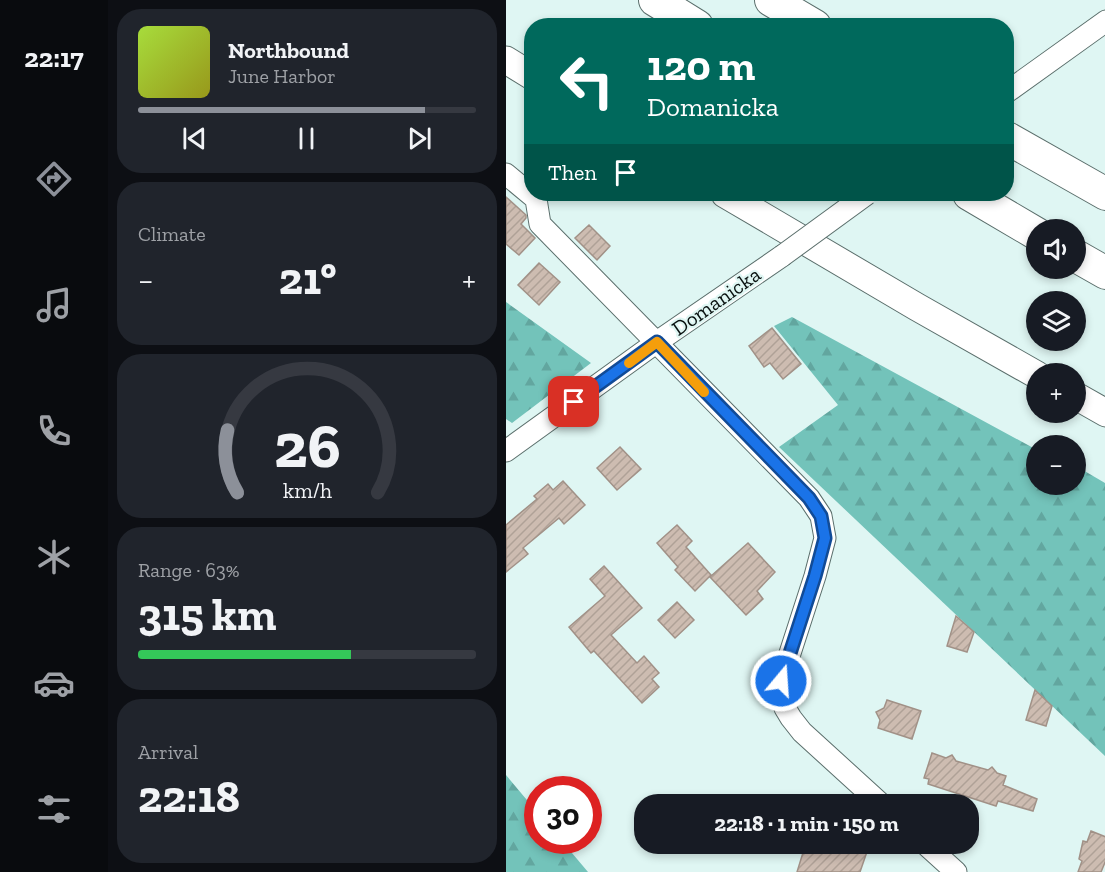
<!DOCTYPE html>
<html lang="en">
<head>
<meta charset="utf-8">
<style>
	body { margin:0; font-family:"Zilla Slab",serif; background:#20242c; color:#f1f3f6; height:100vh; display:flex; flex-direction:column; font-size:22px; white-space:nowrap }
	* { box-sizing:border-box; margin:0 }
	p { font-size:20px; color:#9ea1a6 }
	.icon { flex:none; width:33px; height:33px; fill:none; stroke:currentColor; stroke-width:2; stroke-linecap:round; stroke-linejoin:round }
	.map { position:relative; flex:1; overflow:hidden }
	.drawer { display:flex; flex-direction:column; gap:9px; padding:9px; background:#0d0f14; width:398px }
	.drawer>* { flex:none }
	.hud { position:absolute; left:18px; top:18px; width:490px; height:183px; border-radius:24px; box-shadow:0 3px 9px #0003; background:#00695c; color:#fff; overflow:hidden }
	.buttons { position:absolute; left:520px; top:219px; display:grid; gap:12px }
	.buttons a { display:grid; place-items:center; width:60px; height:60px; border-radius:50%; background:#171b24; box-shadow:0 3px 9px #0003; font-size:30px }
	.speed { position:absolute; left:18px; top:776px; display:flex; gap:12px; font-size:30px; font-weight:700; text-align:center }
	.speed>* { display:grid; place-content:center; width:78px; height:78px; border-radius:50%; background:#171b24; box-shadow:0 3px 9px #0003; line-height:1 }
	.speed .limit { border:9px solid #d22; background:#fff; color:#111 }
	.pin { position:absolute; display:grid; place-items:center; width:51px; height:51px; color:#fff; margin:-26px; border-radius:12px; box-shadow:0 3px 9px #0006 }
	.me { position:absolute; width:66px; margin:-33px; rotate:18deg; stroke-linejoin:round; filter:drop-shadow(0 0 4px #0008) }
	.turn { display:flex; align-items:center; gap:21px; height:126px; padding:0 24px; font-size:27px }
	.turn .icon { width:78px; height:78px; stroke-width:2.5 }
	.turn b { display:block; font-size:42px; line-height:51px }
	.then { display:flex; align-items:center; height:57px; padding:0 24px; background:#0003; gap:12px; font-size:22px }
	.big { font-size:45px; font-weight:700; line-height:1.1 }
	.drawer .tile { flex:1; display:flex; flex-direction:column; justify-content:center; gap:9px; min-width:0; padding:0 21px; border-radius:24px; background:#20242c }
	.drawer .dial { align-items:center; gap:0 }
	.dial svg { height:156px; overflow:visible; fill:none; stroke:#363941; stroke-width:7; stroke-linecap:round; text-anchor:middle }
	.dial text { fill:#f1f3f6; stroke:none }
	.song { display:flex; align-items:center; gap:18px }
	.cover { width:72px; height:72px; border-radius:9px; background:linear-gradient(135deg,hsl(80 70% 55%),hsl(60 70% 35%)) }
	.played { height:6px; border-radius:3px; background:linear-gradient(90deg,#8c9099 85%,#363941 85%) }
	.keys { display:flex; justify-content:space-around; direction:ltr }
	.heat { display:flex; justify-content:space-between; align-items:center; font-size:33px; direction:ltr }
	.charge { height:9px; border-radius:4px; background:linear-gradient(90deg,#34c759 63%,#363941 0) }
	.trip { position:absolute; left:128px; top:794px; width:345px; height:60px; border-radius:24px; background:#171b24; box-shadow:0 3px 9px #0003; font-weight:700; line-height:60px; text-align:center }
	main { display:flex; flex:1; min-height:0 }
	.tabs { display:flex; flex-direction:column; width:108px; justify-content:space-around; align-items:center; background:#090b0e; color:#9ea1a6 }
	.tabs .icon { width:42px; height:42px }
	.tabs .current { color:#8c9099 }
	.tabs b { font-size:27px; color:#f1f3f6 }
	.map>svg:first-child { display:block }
	.forest { fill:url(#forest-firs) }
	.building { fill:url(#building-hatch); stroke:#a19187; stroke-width:1.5 }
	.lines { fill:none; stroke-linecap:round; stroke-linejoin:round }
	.minor-casing { stroke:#5a6e6b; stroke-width:23 }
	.major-casing { stroke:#5a6e6b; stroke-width:29 }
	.highway-casing { stroke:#5a6e6b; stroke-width:34 }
	.minor { stroke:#fff; stroke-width:21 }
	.major { stroke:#fff; stroke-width:27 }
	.highway { stroke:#fff; stroke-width:32 }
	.minor-bridge-casing { stroke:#5a6e6b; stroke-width:23; stroke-linecap:butt }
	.minor-bridge { stroke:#fff; stroke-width:21 }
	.route-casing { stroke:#114b97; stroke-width:15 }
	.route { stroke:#1a73e8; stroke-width:10 }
	.slow { stroke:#f59e0b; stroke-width:10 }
	.labels { text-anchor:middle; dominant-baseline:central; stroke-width:4.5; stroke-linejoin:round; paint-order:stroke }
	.street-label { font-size:21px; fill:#08100f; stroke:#dff6f3 }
</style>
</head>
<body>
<main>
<nav class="tabs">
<b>22:17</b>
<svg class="icon current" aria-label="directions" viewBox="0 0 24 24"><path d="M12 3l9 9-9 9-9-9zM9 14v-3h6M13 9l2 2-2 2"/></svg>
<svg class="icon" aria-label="music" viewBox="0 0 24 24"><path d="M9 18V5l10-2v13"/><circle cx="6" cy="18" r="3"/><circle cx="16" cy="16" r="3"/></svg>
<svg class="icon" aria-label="phone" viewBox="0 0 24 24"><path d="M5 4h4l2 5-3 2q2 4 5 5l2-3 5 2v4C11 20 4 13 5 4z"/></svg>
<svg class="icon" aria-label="climate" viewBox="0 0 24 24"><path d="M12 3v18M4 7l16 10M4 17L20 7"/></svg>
<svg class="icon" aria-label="car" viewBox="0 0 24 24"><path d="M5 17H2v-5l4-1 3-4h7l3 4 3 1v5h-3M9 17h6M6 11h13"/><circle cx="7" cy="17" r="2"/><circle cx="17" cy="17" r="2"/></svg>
<svg class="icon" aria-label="filters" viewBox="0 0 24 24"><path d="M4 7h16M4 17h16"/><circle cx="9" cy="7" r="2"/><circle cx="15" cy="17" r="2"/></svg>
</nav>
<section class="drawer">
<div class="tile">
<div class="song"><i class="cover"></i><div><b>Northbound</b><p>June Harbor</p></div></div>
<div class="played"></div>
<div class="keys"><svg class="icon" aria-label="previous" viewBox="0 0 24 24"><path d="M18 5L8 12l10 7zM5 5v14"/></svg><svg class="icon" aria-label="pause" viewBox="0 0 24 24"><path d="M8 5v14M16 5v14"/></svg><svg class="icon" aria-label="next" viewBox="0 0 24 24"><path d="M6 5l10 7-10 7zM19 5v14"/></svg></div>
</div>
<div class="tile"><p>Climate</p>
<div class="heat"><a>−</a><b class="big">21°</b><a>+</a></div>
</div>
<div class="tile dial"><svg viewBox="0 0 100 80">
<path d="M14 69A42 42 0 1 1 86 69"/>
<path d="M14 69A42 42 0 0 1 9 37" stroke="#8c9099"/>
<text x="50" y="56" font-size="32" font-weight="700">26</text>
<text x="50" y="72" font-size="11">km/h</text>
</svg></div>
<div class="tile"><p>Range · 63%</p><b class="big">315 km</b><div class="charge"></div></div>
<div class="tile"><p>Arrival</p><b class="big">22:18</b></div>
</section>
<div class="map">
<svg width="600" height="872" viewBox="0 0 600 872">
	<defs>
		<pattern id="forest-firs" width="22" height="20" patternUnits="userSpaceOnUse" patternTransform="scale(1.5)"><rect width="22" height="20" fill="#73c3ba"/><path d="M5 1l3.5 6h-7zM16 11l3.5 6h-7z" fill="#62a69f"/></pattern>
		<pattern id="building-hatch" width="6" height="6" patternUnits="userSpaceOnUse" patternTransform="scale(1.5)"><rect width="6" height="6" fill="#cdbcb1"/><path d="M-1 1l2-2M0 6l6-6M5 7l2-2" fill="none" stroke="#afa197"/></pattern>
	</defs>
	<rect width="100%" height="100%" fill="#dff6f3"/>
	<path class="forest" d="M0,302L85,363L6,423L0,419Z
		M286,317L531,450V484H570V466L599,483V756L273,447L332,405L268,326Z
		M0,775L31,812L32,840H55L82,872H0Z"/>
	<path class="building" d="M0,197L20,215V218L15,224L29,238L13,255L0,244Z
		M83,225L104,246L91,260L69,238Z
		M33,263L54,282L33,305L12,285Z
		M266,328L295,364L277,379L264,363L258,367L243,346Z
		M114,447L135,469L111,490L91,468Z
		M57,481L79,505L58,524L53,518L17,548L22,554L0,572V525L31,499L28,496L42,484L47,490Z
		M171,525L186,541L180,547L205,575L189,591L169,570L172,567L151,543Z
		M242,543L269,572L251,591L257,599L240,615L204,577Z
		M98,566L136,608L105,635L131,663L138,656L153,673L146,679L153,687L136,703L88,651L85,653L63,627L99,596L84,579Z
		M171,602L188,620L169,638L152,620Z
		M450,616L468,632L461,652L441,646Z
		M529,690L546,706L540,726L520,720Z
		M381,700L415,711L406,739L372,728L374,720L370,712L378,708Z
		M426,753L440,758L446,755L450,761L482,770L486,767L491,773L500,776L497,785L531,799L527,811L492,801L490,806L422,784L423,779L418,778Z
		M585,831L600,837V860L595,872H572L576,861L573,859L577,841L581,842Z
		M300,843H364L354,872H291Z"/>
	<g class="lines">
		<g class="minor-casing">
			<path id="minor" d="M501,92L600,21
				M0,174L30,199L34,224L303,498L315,516L319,538L309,576L275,681V693L279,708L285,718L296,732L375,804
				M0,451L151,342L276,256
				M418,843L450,872"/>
		</g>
		<g class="major-casing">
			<path id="major" d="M0,60L26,76
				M219,194L411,307L531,375
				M570,396L600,413"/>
		</g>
		<g class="highway-casing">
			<path id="highway" d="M149,0L191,26
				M265,0L309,26
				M501,138L600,194
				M463,194L531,234
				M570,256L600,273"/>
		</g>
		<use href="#minor" class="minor"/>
		<use href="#major" class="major"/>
		<use href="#highway" class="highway"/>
		<g class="minor-bridge-casing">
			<path id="minor-bridge" d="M276,256L361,194"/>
		</g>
		<use href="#minor-bridge" class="minor-bridge"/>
	</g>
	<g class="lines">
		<g class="route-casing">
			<path id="route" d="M68,402L151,342L303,498L315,516L319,538L309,576L275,681"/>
		</g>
		<use href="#route" class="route"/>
		<path class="slow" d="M123,363L151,342L198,392"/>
	</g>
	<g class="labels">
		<g class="street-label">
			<text transform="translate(210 301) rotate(-35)">Domanicka</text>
		</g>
	</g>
</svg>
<div class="buttons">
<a><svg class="icon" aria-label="sound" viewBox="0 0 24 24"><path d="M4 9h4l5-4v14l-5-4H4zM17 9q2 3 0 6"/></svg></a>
<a><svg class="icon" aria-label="layers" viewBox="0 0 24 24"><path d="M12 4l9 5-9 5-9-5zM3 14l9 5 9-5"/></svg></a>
<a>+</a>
<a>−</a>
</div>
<div class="speed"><div class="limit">30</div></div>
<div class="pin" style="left:68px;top:402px;background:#d93025"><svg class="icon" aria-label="arrive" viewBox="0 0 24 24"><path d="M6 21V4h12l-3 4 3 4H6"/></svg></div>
<svg class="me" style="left:275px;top:681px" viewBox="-20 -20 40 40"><circle r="17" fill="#1a73e8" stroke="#fff" stroke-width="3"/><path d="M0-11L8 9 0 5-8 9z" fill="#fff"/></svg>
<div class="trip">22:18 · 1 min · 150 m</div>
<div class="hud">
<div class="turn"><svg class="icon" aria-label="left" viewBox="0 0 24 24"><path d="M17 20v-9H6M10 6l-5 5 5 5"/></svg><div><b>120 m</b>Domanicka</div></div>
<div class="then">Then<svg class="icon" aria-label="arrive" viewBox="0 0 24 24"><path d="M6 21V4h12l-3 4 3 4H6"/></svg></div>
</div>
</div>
</main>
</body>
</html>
